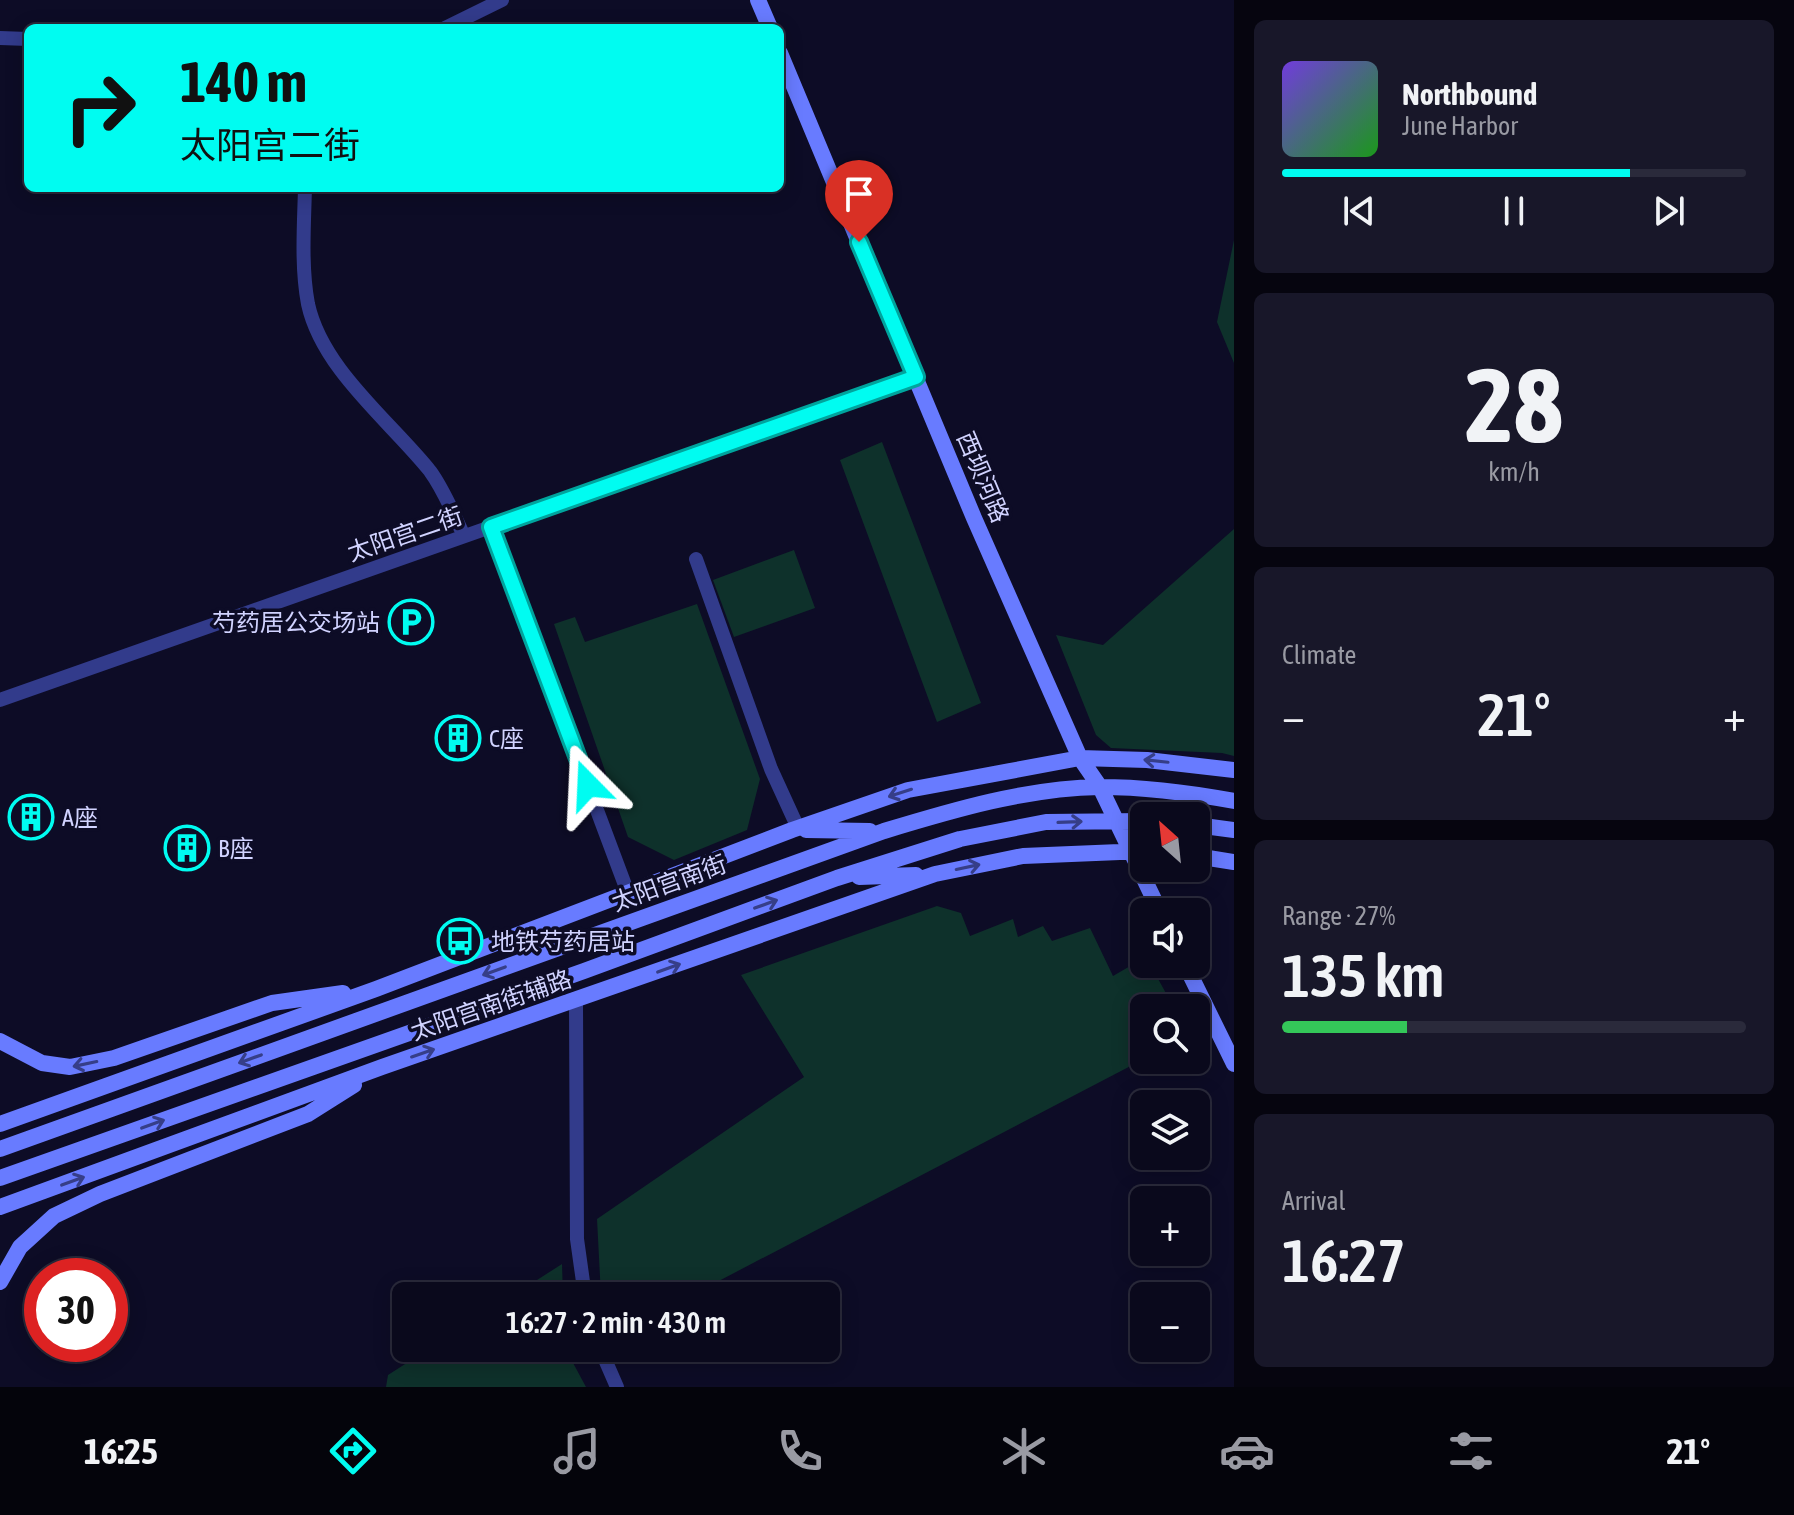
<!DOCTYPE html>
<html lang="en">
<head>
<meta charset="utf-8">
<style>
	body { margin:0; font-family:"Asap Condensed","Noto Sans SC",sans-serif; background:#181729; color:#f1f3f6; height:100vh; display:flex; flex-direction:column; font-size:30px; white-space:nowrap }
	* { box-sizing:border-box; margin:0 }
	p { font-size:26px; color:#999aa3 }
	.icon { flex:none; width:44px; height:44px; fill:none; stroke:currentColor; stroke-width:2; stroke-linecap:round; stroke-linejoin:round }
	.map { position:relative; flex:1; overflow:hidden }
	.drawer { display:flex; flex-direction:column; gap:20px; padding:20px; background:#06050f; width:560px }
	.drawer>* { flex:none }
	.banner { position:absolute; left:24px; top:24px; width:760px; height:168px; border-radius:12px; box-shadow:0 4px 20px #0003,0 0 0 2px #2a2a3b; background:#00fcf1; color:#111; overflow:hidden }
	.needle { width:52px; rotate:333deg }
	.fabs { position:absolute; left:1130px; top:802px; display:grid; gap:16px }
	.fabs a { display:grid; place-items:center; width:80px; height:80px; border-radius:12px; background:#0a091c; box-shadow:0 4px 20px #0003,0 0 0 2px #2a2a3b; font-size:40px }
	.speed { position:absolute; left:24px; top:1258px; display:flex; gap:16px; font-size:40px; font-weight:700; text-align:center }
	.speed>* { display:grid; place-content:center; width:104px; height:104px; border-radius:50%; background:#0a091c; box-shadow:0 4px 20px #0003,0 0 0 2px #2a2a3b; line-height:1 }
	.speed .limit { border:12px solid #d22; background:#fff; color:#111 }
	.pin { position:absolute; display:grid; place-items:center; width:68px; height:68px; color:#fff; margin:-82px -34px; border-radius:50% 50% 50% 0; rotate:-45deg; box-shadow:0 0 8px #0007 }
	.pin .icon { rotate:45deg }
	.me { position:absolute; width:88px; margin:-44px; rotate:339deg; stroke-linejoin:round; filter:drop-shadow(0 0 6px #0008) }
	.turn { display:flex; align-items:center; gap:28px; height:168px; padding:0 24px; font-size:36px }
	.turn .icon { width:104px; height:104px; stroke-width:2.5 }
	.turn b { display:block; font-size:56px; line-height:68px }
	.big { font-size:60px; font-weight:600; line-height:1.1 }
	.drawer .card { flex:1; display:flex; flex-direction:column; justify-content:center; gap:12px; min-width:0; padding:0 28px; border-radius:12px; background:#181729 }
	.drawer .dial { align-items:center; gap:0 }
	.dial b { font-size:104px; line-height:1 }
	.song { display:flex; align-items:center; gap:24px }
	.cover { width:96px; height:96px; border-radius:12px; background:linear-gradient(135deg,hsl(260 70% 55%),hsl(120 70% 35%)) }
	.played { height:8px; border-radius:4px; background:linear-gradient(90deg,#00fcf1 75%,#2a2a3b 75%) }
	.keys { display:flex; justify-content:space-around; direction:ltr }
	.heat { display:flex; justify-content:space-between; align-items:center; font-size:44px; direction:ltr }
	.charge { height:12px; border-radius:6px; background:linear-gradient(90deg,#34c759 27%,#2a2a3b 0) }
	.trip { position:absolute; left:392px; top:1282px; width:448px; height:80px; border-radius:12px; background:#0a091c; box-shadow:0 4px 20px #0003,0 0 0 2px #2a2a3b; font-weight:600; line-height:80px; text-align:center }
	.tabs { display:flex; height:128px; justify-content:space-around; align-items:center; background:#04040b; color:#999aa3 }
	.tabs .icon { width:56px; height:56px }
	.tabs .current { color:#00fcf1 }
	.tabs b { font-size:36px; color:#f1f3f6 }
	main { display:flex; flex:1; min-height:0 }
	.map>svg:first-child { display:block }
	.green { fill:#0e312b }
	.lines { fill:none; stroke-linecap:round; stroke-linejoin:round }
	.street { stroke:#323b8b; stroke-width:14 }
	.secondary { stroke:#687bff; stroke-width:16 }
	.oneway { stroke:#363e88 }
	.route-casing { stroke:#00a49d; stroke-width:20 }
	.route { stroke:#00fcf1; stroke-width:14 }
	.labels { text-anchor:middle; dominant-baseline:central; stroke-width:7; stroke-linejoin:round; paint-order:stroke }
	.street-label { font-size:24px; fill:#d1d3ff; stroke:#0d0c26 }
	.poi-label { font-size:24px; fill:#d1d3ff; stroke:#0d0c26; text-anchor:start }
</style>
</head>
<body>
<main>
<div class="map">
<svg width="1234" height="1387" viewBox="0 0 1234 1387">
	<rect width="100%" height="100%" fill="#0d0c26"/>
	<path class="green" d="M1234,240V363L1217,322Z
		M882,442L981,703L937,722L840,460Z
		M1234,529V756L1222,753L1111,748L1096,735L1056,635L1103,645Z
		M794,550L815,608L734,637L713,580Z
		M697,604L760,779L747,830L674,860L628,837L554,624L575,617L585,642Z
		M937,906L961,913L970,936L1013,919L1018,937L1043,926L1052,941L1090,928L1113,976L1144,958V964H1150L1174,1008H1144V1059L690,1296H601L597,1219L804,1077L741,975Z
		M562,1264L563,1296H512Z
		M430,1348H565L586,1387H386L388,1375Z"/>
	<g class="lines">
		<path class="street" d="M445,28L502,0
			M0,38L28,39
			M305,188C304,226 301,267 308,304C322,369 390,421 430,471C444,490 454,515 464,536
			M491,527L628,893
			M696,559L771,769L798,828
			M0,700L916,377
			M576,1001L577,1239L585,1296
			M600,1348L617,1387"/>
		<path class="secondary" d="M758,0L770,28
			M780,53L974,518L1080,758L1100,787L1160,912
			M1196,825L1234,830
			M806,830L870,831
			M1196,856L1234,862
			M859,877L916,875
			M1185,964L1234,1064
			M0,1041L42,1063L70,1067L114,1058L272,1003L343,993
			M0,1124L376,989L792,830L908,790L1080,758L1147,760L1234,770
			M0,1149L884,831C953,810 1027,788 1100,787C1143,787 1191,793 1234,801
			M0,1178L584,971L837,878L960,839L1046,822L1144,821
			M0,1207L382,1067L935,874L1023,856L1144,851
			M0,1282L20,1247L54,1216L100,1194L308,1114L354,1085"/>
	</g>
	<defs><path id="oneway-shaft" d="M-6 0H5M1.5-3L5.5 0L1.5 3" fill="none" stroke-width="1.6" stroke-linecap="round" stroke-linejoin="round" transform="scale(2)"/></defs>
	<g class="oneway">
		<use href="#oneway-shaft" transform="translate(1156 761) rotate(-174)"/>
		<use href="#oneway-shaft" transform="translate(900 793) rotate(162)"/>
		<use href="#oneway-shaft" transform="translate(1070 822) rotate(-2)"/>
		<use href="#oneway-shaft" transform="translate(968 867) rotate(-12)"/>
		<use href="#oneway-shaft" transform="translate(766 904) rotate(-20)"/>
		<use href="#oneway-shaft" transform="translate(669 968) rotate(-20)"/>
		<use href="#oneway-shaft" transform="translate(494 971) rotate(160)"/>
		<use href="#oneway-shaft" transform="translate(423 1053) rotate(-19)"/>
		<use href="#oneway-shaft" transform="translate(250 1059) rotate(160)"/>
		<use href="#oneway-shaft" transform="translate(85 1064) rotate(168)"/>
		<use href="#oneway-shaft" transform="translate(153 1124) rotate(-20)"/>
		<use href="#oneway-shaft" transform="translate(73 1181) rotate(-20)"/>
	</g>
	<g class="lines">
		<g class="route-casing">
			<path id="route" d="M588,785L491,527L916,377L859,242"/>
		</g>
		<use href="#route" class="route"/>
	</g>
	<defs>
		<g id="parking-ring" transform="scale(2.3)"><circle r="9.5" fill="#0d0c26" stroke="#00fcf1" stroke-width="1.5"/><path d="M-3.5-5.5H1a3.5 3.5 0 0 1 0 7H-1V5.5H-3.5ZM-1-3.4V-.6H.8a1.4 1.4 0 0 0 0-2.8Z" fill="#00fcf1"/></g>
		<g id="building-ring" transform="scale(2.3)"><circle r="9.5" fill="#0d0c26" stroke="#00fcf1" stroke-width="1.5"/><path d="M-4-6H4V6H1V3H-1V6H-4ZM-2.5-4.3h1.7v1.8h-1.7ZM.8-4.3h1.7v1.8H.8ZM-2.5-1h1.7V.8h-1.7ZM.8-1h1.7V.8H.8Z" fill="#00fcf1"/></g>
		<g id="bus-ring" transform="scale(2.3)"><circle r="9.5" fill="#0d0c26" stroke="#00fcf1" stroke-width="1.5"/><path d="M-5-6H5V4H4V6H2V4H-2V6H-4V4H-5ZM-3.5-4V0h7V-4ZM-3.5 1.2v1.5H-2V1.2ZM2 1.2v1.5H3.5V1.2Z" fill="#00fcf1"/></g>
	</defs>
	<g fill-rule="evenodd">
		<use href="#parking-ring" x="411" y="622"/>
		<use href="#building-ring" x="458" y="738"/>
		<use href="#building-ring" x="31" y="817"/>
		<use href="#building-ring" x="187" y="848"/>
		<use href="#bus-ring" x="460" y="941"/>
	</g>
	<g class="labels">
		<g class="street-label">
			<text transform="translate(983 477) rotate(67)">西坝河路</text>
			<text transform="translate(405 534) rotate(-19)">太阳宫二街</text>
			<text transform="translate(669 883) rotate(-20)">太阳宫南街</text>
			<text transform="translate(491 1005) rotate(-19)">太阳宫南街辅路</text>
		</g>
		<g class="poi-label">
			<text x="380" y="622" text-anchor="end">芍药居公交场站</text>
			<text x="489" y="738">C座</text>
			<text x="62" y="817">A座</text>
			<text x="218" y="848">B座</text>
			<text x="491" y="941">地铁芍药居站</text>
		</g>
	</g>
</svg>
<div class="fabs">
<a><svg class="needle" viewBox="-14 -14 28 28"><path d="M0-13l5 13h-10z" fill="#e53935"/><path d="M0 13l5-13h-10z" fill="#999aa3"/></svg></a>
<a><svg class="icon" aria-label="sound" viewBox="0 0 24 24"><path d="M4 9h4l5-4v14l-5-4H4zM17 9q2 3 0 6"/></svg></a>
<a><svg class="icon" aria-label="search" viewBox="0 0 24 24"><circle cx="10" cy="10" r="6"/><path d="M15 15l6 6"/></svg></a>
<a><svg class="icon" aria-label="layers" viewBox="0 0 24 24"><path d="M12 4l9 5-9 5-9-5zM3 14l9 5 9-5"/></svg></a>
<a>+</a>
<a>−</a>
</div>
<div class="speed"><div class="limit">30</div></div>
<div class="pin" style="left:859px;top:242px;background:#d93025"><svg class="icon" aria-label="arrive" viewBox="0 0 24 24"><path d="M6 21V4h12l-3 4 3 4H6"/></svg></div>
<svg class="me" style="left:588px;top:785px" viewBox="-20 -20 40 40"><path d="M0-17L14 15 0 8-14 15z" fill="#00fcf1" stroke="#fff" stroke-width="4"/></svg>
<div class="trip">16:27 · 2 min · 430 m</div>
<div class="banner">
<div class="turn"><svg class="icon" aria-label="right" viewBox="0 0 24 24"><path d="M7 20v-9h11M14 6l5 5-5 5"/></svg><div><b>140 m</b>太阳宫二街</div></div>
</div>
</div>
<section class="drawer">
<div class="card">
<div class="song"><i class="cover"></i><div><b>Northbound</b><p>June Harbor</p></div></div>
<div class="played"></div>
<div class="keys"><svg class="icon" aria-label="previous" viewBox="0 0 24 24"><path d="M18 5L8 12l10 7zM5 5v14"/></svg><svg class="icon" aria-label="pause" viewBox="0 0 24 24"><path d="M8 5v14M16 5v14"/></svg><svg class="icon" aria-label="next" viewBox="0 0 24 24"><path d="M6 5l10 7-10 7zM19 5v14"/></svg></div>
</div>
<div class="card dial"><b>28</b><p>km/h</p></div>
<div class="card"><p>Climate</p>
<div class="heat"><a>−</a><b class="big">21°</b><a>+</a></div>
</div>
<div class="card"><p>Range · 27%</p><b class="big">135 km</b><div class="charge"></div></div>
<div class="card"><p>Arrival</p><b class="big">16:27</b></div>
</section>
</main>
<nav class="tabs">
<b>16:25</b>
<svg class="icon current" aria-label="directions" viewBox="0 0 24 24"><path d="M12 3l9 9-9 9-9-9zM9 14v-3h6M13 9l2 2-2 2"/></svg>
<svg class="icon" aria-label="music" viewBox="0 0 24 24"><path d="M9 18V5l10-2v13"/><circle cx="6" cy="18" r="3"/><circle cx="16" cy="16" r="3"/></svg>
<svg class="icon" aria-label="phone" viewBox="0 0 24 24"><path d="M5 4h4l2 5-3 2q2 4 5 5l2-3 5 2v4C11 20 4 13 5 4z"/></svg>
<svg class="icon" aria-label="climate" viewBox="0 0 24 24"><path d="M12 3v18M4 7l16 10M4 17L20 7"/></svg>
<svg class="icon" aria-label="car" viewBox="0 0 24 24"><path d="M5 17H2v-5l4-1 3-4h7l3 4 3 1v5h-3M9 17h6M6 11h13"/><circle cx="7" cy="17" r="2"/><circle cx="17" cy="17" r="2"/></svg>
<svg class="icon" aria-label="filters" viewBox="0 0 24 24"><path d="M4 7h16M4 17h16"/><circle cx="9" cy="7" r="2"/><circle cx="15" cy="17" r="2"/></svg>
<b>21°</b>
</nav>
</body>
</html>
